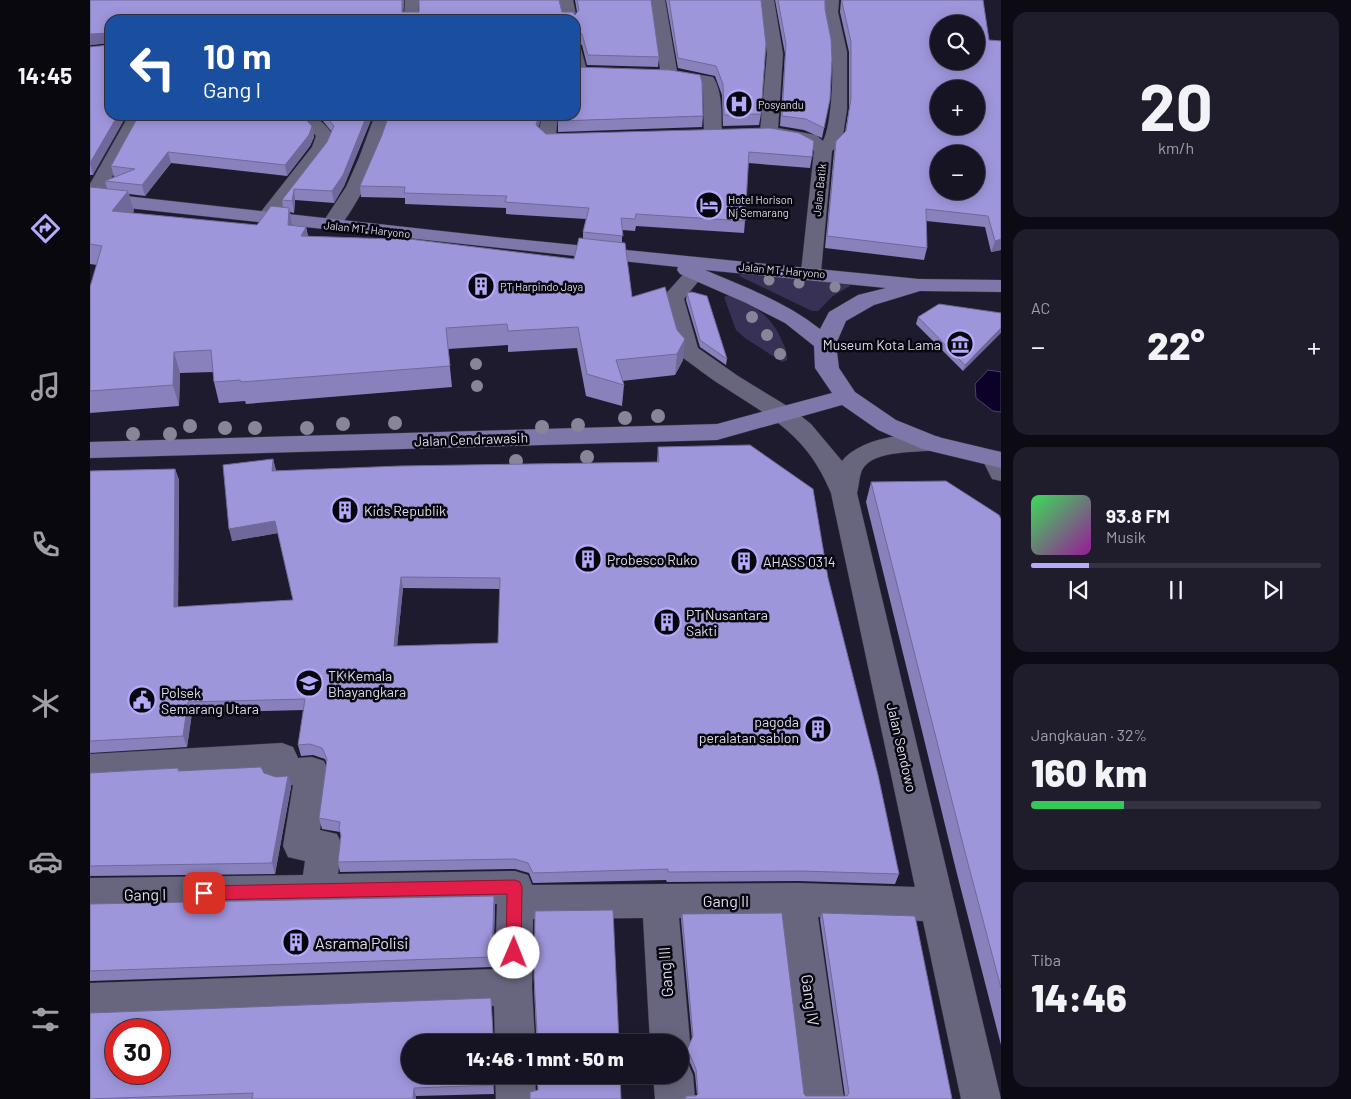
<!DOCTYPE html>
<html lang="id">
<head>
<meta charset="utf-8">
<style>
	body { margin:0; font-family:Barlow,sans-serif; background:#1f1d2b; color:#f1f3f6; height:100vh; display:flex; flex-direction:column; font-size:19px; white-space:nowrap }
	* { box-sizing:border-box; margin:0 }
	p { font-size:16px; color:#9e9ea6 }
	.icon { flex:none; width:28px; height:28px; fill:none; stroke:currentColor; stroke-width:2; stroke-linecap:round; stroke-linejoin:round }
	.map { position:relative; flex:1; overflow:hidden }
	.side { display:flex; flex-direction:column; gap:12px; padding:12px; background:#0c0b13; width:350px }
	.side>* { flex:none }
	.banner { position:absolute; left:15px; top:15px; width:475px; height:105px; border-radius:15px; box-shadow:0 2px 12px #0003,0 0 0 1px #353341; background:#1a4fa0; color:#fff; overflow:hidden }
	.buttons { position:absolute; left:840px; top:15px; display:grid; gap:10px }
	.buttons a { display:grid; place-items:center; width:55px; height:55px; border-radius:50%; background:#161423; box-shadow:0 2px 12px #0003,0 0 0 1px #353341; font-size:25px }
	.speed { position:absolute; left:15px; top:1019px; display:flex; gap:10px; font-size:25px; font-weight:700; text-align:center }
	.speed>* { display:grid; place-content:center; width:65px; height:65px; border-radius:50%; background:#161423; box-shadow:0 2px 12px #0003,0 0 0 1px #353341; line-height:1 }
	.speed .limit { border:8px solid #d22; background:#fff; color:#111 }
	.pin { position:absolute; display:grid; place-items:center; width:42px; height:42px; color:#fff; margin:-21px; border-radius:10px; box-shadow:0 2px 8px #0006 }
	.me { position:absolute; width:55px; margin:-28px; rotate:1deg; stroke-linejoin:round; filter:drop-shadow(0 0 4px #0008) }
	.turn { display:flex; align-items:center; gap:18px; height:105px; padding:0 15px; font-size:22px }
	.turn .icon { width:65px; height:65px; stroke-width:2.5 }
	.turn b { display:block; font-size:35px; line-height:42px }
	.big { font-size:38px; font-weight:800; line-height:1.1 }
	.side .tile { flex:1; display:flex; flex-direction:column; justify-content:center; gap:8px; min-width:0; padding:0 18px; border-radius:15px; background:#1f1d2b }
	.side .dial { align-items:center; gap:0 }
	.dial b { font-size:65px; line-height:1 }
	.song { display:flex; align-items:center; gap:15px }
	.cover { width:60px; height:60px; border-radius:8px; background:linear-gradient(135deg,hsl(130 70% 55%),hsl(300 70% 35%)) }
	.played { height:5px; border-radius:2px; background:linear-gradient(90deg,#b5acf9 20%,#353341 20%) }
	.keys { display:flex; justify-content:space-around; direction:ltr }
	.heat { display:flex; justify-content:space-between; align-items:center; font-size:28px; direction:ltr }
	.charge { height:8px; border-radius:4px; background:linear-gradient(90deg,#34c759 32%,#353341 0) }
	.trip { position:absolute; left:311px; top:1034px; width:288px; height:50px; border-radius:25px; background:#161423; box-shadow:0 2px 12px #0003,0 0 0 1px #353341; font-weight:800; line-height:50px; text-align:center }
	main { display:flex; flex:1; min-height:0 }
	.tab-bar { display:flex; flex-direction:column; width:90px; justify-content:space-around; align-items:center; background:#09080e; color:#9e9ea6 }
	.tab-bar .icon { width:35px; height:35px }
	.tab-bar .selected { color:#b5acf9 }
	.tab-bar b { font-size:22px; color:#f1f3f6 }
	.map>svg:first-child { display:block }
	.green { fill:#373255 }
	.water { fill:#0d012a; stroke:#4b4364 }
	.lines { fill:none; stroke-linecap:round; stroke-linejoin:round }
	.minor-casing { stroke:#373545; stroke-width:1 }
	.major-casing { stroke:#373545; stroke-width:1 }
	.minor { fill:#68667e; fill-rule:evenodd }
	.major { fill:#7d77aa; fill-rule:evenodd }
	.tree { fill:#888599 }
	.wall { fill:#8881bc; fill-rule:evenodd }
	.shaded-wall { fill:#6f6999 }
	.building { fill:#9e96db; stroke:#6f6999; fill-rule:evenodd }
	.route { fill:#e11d48; stroke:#92132f }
	.labels { text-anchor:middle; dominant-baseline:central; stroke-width:5; stroke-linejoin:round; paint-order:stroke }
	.far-poi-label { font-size:11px; fill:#dddcea; stroke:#080710; text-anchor:start }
	.far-street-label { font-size:11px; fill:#dddcea; stroke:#080710 }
	.poi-label { font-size:14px; fill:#dddcea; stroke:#080710; text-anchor:start }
	.street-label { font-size:14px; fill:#dddcea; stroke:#080710 }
	.near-street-label { font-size:16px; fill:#dddcea; stroke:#080710 }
	.near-poi-label { font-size:16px; fill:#dddcea; stroke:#080710; text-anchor:start }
</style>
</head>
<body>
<main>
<nav class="tab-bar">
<b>14:45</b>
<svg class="icon selected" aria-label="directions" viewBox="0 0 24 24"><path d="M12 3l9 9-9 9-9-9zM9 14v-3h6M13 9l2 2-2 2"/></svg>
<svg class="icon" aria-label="music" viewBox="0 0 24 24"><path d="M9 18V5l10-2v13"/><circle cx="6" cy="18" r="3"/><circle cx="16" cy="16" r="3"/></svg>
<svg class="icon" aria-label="phone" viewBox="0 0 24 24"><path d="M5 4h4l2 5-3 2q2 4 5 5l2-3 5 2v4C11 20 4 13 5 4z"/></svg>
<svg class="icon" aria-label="climate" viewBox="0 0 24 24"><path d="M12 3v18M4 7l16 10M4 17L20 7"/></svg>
<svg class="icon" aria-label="car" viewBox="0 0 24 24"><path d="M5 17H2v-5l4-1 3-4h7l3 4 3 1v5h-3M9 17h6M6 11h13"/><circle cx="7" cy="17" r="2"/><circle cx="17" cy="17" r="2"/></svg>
<svg class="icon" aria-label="filters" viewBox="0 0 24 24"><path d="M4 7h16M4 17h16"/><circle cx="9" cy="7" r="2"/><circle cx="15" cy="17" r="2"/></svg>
</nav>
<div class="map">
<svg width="911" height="1099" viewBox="0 0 911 1099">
	<rect width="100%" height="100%" fill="#1e1b2f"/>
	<path class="green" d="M652,273L757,282L760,286L743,296L728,311H722L649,276Z
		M639,295C665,307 680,313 692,341C695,347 698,353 697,360L692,362L655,338L646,330L634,297Z"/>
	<path class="water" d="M898,370L911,372V412L903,411L886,398L885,384Z"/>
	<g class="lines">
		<g class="minor-casing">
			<path id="minor" d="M315,0H329L328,20H314Z
				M469,0H483L487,20L485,23V20H473Z
				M561,0H575L587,71L623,77C633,92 631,116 632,134L629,138L623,139L617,138L614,134L613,92L610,84L573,79L567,77L565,74L570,70Z
				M670,0H684L693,54L688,128L726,135L733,141C742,125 744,68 741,49C738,33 733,17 735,0H749L748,12L757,52V109L752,142L742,151L731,272L728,276L721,278L714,276L711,272L724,151L714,143L673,136L670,132L677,54Z
				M485,43L490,45L497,71L495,74L485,75Z
				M39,115H55L11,198L9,202L0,203V184Z
				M204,115C225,115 231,118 244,136L237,152L183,222L176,224L169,222L166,218L222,147L226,136Z
				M285,115H301C289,156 275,195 248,229L241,231L234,229L231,225L256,187L269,158Z
				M452,115H468L466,134L497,136L500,140L497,144C483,147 467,145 453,142L448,136Z
				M605,267L612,269L615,273L594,299L608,348L648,376L702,409L721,424L752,461C770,438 823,430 850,437L853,443L850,449C829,454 784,448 772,470C769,477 769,486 767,493L911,1099H871L833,921L728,917L754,1099H714L692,917L589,918L600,1042L594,1056L590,1058V1042H560L553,918L443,919L442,987L445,1042H405L404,1006L0,1021V983L405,969L407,904L0,912V878L213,875L215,861L198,857L193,846L203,785L190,786L178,782L174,772L0,782V754L192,743L203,747L208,758L222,757L234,761L238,771L230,830L247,834L252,845L248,874L425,871L438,875L442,885L708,883L825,887L741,493C717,435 683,419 634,387C619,378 605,366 590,356L587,351L572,298L598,269Z
				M905,451L911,452V481L902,479L892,459L896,453Z
				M590,1058L597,1061L603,1075L605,1099H565L563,1075H590Z
				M405,1075H445L446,1099H406Z"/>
		</g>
		<g class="major-casing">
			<path id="major" d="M0,192L415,238L829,279L911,280V292L830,291L784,305L756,321L746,344L749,368L765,392L806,420L848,437L911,452V468L832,449L788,430L752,405L627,440L0,458V442L627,424L742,393L725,368L724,346L695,323L656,303L590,274L587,270L588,267L0,204ZM615,270L796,288L768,295L739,312L730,329C696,302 655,287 615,270Z"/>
		</g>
		<use href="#minor" class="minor"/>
		<use href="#major" class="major"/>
	</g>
	<g class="tree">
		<circle cx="679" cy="280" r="5.5"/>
		<circle cx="709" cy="283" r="5.5"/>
		<circle cx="745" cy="287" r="5.5"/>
		<circle cx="662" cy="317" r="6"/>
		<circle cx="677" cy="335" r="6"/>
		<circle cx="690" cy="354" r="6"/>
		<circle cx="386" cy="364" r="6"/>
		<circle cx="387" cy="386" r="6"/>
		<circle cx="568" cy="416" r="7"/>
		<circle cx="535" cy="418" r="7"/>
		<circle cx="305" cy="423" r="7"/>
		<circle cx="253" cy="424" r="7"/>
		<circle cx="488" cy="425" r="7"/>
		<circle cx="100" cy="426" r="7"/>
		<circle cx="452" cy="427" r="7"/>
		<circle cx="135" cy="428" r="7"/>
		<circle cx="165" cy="428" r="7"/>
		<circle cx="217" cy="428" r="7"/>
		<circle cx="43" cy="434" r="7"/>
		<circle cx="80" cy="434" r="7"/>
		<circle cx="497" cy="457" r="7"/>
		<circle cx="426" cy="461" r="7"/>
	</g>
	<path class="wall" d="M0,0H314L313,12H472L485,15L487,12L485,0H561L569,57L568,67L497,65L492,45L485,42V20H20V115L3,175H0V47L19,45V43L0,45Z
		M576,0H671V114L669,125L633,126L632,95L625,76L588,68Z
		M685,0H735L740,99L732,138L714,130L690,126L695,54Z
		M751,0H893L911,250L901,252L895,227L836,221L837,248L834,260L735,248L744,152L746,141L755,132L759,109V52L750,12Z
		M49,115L222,126L224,137L220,146L197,176L81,163L55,196L39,194L44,211L42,213L167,225L193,207L192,200L237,142L242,132L232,120L220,115H283L254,186L244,203L205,200L204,213L200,212L202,225L216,227L218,236L484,259L493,238V232L496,219L416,214V208L315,204V198L271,197L270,186L448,127L456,134L722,157L720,168L658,163L655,221L654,233L546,226L545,231L532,230V242L542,297L593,360L585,375L532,381L534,385L532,406L496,396L487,348L418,352V345L358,349L362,387L156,404L155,401L129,403L124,382L123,372L90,373L89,406L0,413V287L7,265L0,264V187L17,189L15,181L24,177L21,166Z
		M613,116L612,127L468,132V121Z
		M597,293L637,359L636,365L610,347L596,300Z
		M911,313L873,371L826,324L828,317Z
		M568,447L738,578L809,874L805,884L708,881L577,882L576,880L443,883L439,873L425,869L250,872L248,862L251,837L250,832L232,829L229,818L237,764L235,759L223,755L211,756L208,745L214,710L102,713L97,747L0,753V471L85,469L89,480L88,607L203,600L188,533L142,541L183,459L186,471L567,462ZM313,588L410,589L408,643L307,646Z
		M781,482L911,519V1045L867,874L776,502Z
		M88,768L90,771L174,773L186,777L198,776L201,787L185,874L0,876V773Z
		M404,896L405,906L403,967L0,981V904Z
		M732,913L862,1099H595L596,1096L607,1095L605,1074L599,1060L594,1058L596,1052L602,1039L591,920L592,914L714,1094L716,1096H755L730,919Z
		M444,987L529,1042L320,1075H403L404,1094L326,1096V1099H0L403,1034L445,1035L446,1033Z"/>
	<path class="shaded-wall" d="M312,0H314L313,20L312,12Z
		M19,33L20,43L0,45V34Z
		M28,115H37L3,175L0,163Z
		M277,115H283L254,186L244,203L242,191Z
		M449,115H452L446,136V125Z
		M222,126L224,137L220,146L197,176L195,165Z
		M78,152L81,163L55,196L52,185Z
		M204,189L205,200L204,213L202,201Z
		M38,191L44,211L28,231L22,211Z
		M199,208L203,228L198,225Z
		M216,227L220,247L211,236Z
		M911,239V250L901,252L905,241Z
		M911,328V333L873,371L875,365Z
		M595,339L593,360L585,375L587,354Z
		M84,352L90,373L89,406L83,385Z
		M183,459L186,470L184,482L182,471Z
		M85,469L89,480L88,619L84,607Z
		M185,521L188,533L142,541L139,529Z
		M311,577L313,588L306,657L304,646Z
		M98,702L102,713L97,747L93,736Z
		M198,776L201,787L185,874L182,863Z
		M404,896L405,906L403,967L402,957Z
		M324,1088L326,1096V1099H323Z"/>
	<path class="building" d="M0,0H312V12H329V0H469L472,12H483L485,15L489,10L487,0H561L569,57L498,55L492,34L485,32V20H20V115H28L0,163V47L19,45V33L0,34Z
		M579,0H671L676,44L671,114L634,115L633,84L626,66L588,58Z
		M688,0H735V9L741,39L742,59L740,99L734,128L716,119L692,116L696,44Z
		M752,0H893L899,40L911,41V239L905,241L898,216L836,209L837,248L737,236L746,141L756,131L761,98V42L752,2ZM849,24H886V61H849ZM849,89H886V126H849ZM849,154H886V191H849Z
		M485,67L580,70L610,75L612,82L613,116L468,121L469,115H485Z
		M49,115H211L222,126L219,135L195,165L78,152L52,185L15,181L45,169L21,166Z
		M235,115H277L253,175L242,191L204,189L202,201L192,200L237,142L244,126Z
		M299,115H449L446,125L456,134L680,128L709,133L724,141L722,157L659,152L655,221L546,214L545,219L531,218L533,236L493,232L499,208L415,202L417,196L314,193L315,187L270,186L292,135Z
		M0,187L38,191L22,211L167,225L181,206L199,208L198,225L216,227L211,236L303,239V237L484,259L489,238L535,243L542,297L575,287L587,330L595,339L587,354L526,360L534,385L497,374L488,327L418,331L417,324L356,328L360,366L151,382L150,380L124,382L121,350L84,352L83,385L0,391V287L12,246L0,244Z
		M602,292L617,296L637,359L610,340L597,293Z
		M849,304L911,313V328L875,365L828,317Z
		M660,445L723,489L738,578L788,775L809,874L711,871L578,872V869L443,873L438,863L425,859L248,862L251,835L249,829L250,822L229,818L237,759L232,748L220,744L208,745L215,699L98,702L93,736L0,741V471L85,469L84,607L203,600L185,521L139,529L133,465L183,459L182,471L310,466L569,462L568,447ZM311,577L410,578L408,643L304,646Z
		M856,481L909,515L911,519V988L876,856L781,482Z
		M171,767L174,773L186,777L198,776L182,863L0,866V773L88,768V771Z
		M404,896L402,957L0,971V904Z
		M523,910L529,1042H320V1075H403V1085L324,1088L323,1099H162L163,1093L0,1099V1013L401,998L403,1034L445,1035L447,1033L444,977L445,911ZM26,1030H69V1072H26Z
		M692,913L714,1094L716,1096H757L759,1093L732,913L825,916L862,1099H596V1096H606L608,1094L606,1069L600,1055L596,1052L603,1036L592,914Z
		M447,1075H530L531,1099H440V1092L448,1090Z"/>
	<path class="route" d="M425,880L430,882L432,887L431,953L429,958L424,960L418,958L416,953L417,894L114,900L109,898L107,893L109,888L114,886Z"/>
	<defs>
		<g id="hospital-ring" transform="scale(1.4375)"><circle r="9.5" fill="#080710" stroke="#b5acf9" stroke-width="1.5"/><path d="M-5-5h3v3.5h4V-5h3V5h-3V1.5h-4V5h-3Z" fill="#b5acf9"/></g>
		<g id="hotel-ring" transform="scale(1.4375)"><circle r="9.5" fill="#080710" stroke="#b5acf9" stroke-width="1.5"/><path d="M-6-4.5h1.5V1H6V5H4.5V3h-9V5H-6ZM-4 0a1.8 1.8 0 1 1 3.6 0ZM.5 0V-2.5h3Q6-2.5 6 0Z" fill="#b5acf9"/></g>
		<g id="building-ring" transform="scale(1.4375)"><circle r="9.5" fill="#080710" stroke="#b5acf9" stroke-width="1.5"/><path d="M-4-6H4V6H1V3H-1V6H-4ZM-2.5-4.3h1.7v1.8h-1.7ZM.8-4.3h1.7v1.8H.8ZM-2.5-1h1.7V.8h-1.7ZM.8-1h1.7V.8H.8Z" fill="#b5acf9"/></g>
		<g id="museum-ring" transform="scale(1.4375)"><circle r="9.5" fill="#080710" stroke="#b5acf9" stroke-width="1.5"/><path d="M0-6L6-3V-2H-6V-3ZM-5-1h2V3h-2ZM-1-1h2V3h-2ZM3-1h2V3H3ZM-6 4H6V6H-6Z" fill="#b5acf9"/></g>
		<g id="school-ring" transform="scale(1.4375)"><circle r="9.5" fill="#080710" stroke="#b5acf9" stroke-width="1.5"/><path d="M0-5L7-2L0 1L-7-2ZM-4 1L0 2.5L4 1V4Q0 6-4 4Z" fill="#b5acf9"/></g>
		<g id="civic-ring" transform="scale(1.4375)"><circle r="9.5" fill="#080710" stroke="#b5acf9" stroke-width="1.5"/><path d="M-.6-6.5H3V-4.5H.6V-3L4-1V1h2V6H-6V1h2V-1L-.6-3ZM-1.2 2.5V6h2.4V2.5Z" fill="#b5acf9"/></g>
	</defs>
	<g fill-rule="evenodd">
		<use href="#hospital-ring" x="649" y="104"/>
		<use href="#hotel-ring" x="619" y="205"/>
		<use href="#building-ring" x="391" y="286"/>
		<use href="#museum-ring" x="870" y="344"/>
		<use href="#building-ring" x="255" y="510"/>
		<use href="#building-ring" x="498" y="559"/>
		<use href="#building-ring" x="654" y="561"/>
		<use href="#building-ring" x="577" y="622"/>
		<use href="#school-ring" x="219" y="683"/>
		<use href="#civic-ring" x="52" y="700"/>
		<use href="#building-ring" x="728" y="729"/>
		<use href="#building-ring" x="206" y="942"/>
	</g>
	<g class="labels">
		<g class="far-poi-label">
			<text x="668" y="104">Posyandu</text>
			<text x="638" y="199">Hotel Horison<tspan x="638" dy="13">Nj Semarang</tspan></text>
			<text x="410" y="286">PT Harpindo Jaya</text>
		</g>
		<g class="far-street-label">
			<text transform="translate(729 190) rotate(-84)">Jalan Batik</text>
			<text transform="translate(277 229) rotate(6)">Jalan MT. Haryono</text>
			<text transform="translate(692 270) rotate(5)">Jalan MT. Haryono</text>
		</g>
		<g class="poi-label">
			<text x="851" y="344" text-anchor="end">Museum Kota Lama</text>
			<text x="274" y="510">Kids Republik</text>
			<text x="517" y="559">Probesco Ruko</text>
			<text x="673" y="561">AHASS 0314</text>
			<text x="596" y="614">PT Nusantara<tspan x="596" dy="16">Sakti</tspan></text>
			<text x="238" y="675">TK Kemala<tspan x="238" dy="16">Bhayangkara</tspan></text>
			<text x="71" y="692">Polsek<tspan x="71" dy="16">Semarang Utara</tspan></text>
			<text x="709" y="721" text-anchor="end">pagoda<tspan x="709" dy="16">peralatan sablon</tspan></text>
		</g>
		<g class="street-label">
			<text transform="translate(381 439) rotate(-2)">Jalan Cendrawasih</text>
			<text transform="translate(812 747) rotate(77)">Jalan Sendowo</text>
		</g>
		<g class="near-street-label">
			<text transform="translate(55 894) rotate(-1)">Gang I</text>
			<text x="636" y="900">Gang II</text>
			<text transform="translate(575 972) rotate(-94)">Gang III</text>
			<text transform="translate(721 1000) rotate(82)">Gang IV</text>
		</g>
		<g class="near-poi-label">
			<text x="225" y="942">Asrama Polisi</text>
		</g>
	</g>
</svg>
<div class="buttons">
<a><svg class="icon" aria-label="search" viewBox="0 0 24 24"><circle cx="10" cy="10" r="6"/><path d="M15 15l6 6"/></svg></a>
<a>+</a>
<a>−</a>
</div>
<div class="speed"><div class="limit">30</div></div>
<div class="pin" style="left:114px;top:893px;background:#d93025"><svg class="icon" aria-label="arrive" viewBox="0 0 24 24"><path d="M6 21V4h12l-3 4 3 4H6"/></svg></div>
<svg class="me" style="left:424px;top:953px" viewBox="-20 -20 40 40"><circle r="19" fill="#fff"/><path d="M0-13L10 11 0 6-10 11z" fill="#e11d48"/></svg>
<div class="trip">14:46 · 1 mnt · 50 m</div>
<div class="banner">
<div class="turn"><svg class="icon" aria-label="left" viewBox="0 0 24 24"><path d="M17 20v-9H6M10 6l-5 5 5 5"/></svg><div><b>10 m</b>Gang I</div></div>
</div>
</div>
<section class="side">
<div class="tile dial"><b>20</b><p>km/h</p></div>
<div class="tile"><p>AC</p>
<div class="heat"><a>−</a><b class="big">22°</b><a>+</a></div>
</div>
<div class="tile">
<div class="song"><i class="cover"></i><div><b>93.8 FM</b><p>Musik</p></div></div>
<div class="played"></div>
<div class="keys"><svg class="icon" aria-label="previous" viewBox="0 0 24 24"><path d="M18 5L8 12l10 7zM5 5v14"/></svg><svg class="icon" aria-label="pause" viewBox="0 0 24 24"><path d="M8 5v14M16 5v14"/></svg><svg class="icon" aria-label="next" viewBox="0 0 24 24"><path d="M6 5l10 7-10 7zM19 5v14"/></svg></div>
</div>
<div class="tile"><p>Jangkauan · 32%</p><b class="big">160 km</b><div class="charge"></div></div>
<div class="tile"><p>Tiba</p><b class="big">14:46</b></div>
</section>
</main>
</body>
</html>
